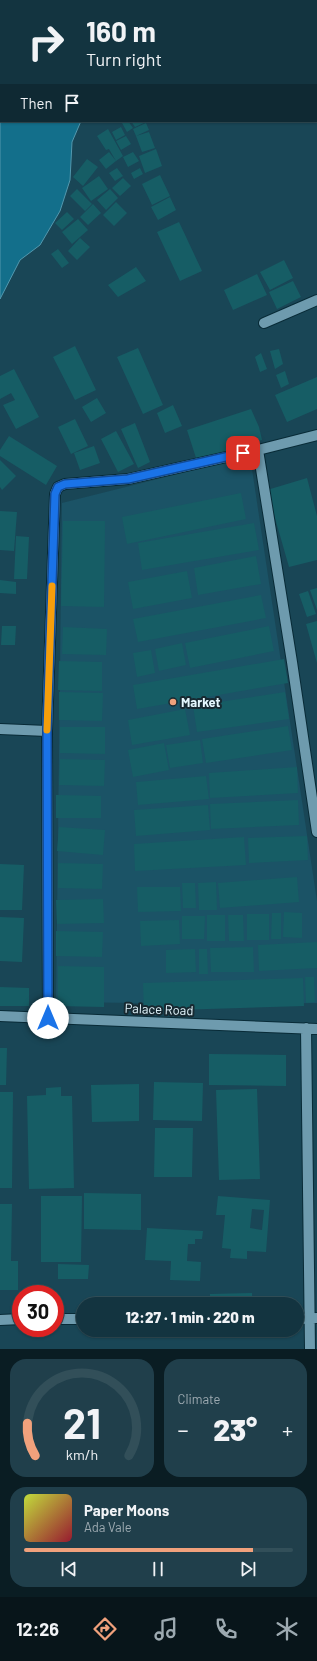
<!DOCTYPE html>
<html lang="en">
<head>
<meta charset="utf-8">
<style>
	body { margin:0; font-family:Barlow,sans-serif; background:#203f4b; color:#f1f3f6; height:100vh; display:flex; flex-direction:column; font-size:15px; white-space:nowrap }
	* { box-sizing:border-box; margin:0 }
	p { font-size:13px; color:#9daab1 }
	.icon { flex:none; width:22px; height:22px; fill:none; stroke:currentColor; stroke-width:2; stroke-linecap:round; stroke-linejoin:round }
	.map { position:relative; height:1349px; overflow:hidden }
	.side { display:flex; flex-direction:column; gap:10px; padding:10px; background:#0a1d23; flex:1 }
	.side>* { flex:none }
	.guide { position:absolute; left:0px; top:0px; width:317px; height:122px; box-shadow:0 1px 3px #0004,0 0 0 1px #324f59; background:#133440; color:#f1f3f6; overflow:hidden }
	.speed { position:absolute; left:12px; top:1285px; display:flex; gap:8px; font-size:20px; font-weight:700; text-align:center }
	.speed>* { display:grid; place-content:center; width:52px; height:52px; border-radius:50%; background:#133440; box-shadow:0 1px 3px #0004,0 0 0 1px #324f59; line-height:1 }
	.speed .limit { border:6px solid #d22; background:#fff; color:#111 }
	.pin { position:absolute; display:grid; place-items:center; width:34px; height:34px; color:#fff; margin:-17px; border-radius:8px; box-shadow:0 2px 6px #0006 }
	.me { position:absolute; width:44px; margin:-22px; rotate:0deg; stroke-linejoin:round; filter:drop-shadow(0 0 3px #0008) }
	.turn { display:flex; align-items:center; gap:14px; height:84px; padding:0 20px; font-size:18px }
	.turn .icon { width:52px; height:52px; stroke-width:2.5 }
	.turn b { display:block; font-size:28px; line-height:34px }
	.then { display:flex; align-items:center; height:38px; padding:0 20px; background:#0003; gap:8px; font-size:15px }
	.big { font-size:30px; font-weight:800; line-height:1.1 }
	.side .widget { flex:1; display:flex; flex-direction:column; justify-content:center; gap:6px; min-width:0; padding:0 14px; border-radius:16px; background:#203f4b }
	.side .dial { align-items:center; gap:0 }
	.dial svg { height:104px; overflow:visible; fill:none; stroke:#324f59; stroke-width:7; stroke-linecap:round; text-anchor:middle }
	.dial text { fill:#f1f3f6; stroke:none }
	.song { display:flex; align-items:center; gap:12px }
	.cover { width:48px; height:48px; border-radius:6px; background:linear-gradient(135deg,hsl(70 70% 55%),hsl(350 70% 35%)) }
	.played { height:4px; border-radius:2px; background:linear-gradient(90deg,#f1a17c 85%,#324f59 85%) }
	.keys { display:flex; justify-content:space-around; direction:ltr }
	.heat { display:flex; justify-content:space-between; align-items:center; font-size:22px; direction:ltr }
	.side .tiles { flex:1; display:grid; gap:10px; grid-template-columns:1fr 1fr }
	.widget:last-child { grid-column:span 2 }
	.trip { position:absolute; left:76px; top:1297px; width:228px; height:40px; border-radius:20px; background:#133440; box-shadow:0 1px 3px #0004,0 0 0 1px #324f59; font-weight:800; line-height:40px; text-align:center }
	.tabs { display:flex; height:64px; justify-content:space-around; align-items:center; background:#08151a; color:#9daab1 }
	.tabs .icon { width:28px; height:28px }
	.tabs .on { color:#f1a17c }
	.tabs b { font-size:18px; color:#f1f3f6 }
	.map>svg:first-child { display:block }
	.built { fill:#1b5366 }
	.water { fill:#136f8b; stroke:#5298ae }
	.building { fill:#165d65; fill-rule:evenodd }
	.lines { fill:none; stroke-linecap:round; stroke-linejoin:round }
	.minor-casing { stroke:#082b37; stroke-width:12 }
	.minor { stroke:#6e9bae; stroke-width:10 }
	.route-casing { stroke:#114b97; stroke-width:10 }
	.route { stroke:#1a73e8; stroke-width:7 }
	.slow { stroke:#f59e0b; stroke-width:7 }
	.poi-dot { fill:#f1a17c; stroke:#172931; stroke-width:1.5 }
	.labels { text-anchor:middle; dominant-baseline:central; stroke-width:4; stroke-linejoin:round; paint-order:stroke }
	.poi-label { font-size:13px; font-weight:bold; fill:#e4f7fe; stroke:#172931; text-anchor:start }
	.street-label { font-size:13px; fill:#e4f7fe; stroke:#172931 }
</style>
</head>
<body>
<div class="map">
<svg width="317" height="1349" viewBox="0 0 317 1349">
	<rect width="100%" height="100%" fill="#194656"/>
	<path class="built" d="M250,456L317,901V1003L225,1004L56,1002L62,503Z"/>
	<path class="water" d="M0,0L57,1H1V121H81L72,142L70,180L60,211L40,245L20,260L0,299Z"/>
	<path class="building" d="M121,121H128L133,128L127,132Z
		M131,121H148L135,127Z
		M146,123L149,130L136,136L133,129Z
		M121,127L125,135L116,140L112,132Z
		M108,129L123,156L116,161L109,149L106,150L97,136Z
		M149,132L155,148L142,152L136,136Z
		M126,136L131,144L121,150L116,141Z
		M156,149L162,166L145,173L139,156Z
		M109,152L116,161L106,169L99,160Z
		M133,152L139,161L128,167L123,157Z
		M87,159L98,167L83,186L73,177Z
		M117,168L123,176L115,181L109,173Z
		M140,168L143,174L134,179L131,173Z
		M160,175L170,196L152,205L142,184Z
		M99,176L108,189L91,201L82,188Z
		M123,178L131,186L120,196L112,188Z
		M77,189L92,204L85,211L70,196Z
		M110,189L118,198L106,210L97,200Z
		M170,197L176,210L158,220L151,207Z
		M116,202L127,213L114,226L103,215Z
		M93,204L101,213L88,225L80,217Z
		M67,212L74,219L62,230L55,223Z
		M78,219L88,230L72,244L62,232Z
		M179,222L202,271L180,281L157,232Z
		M80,238L90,247L77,260L68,251Z
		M58,249L69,263L62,268L51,254Z
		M284,260L293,278L270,290L260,272Z
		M136,267L146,281L118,297L108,285Z
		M257,274L267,295L233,310L224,290Z
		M293,281L301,297L277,309L269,292Z
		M75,346L96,390L75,400L53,357Z
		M138,348L163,405L143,414L117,357Z
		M279,349L283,364L275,369L270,351Z
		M261,353L267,369L260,372L255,357Z
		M14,369L39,417L16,429L3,405L15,400L11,393L0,399V376Z
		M285,371L289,384L281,388L276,375Z
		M317,377V409L287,422L275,395Z
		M97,398L106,413L91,422L82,407Z
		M173,405L182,426L165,433L157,413Z
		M251,409L259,427L262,440L197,461L187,430Z
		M75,419L88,446L71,454L58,427Z
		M135,423L150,462L138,468L121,429Z
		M116,431L134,464L118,472L101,439Z
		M9,436L57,466L46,485L0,456V450Z
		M94,446L100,463L80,470L74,453Z
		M0,460L16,476L2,490L0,487Z
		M307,478L317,516V560L289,567L267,490Z
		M241,493L246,519L127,544L122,517Z
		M0,511L17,512L14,551L0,550Z
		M63,521H105L104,607L61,606Z
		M254,523L259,550L142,570L138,543Z
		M16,536L29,537L27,579H14Z
		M256,556L261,584L198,595L194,568Z
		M187,571L192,598L133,609L128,582Z
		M0,580L16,582V594L0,593Z
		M317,588V610L310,590Z
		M308,591L316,614L307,617L299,594Z
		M261,595L266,618L138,642L133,619Z
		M317,621V663L306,624Z
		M2,626H16L15,645H1Z
		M269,626L274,651L190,668L185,643Z
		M63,627L107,629L106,655L62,654Z
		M182,643L186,665L159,671L155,649Z
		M151,650L155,673L137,677L133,653Z
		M284,659L288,683L137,709L133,685Z
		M59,661L102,662V691L58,690Z
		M59,692L103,693L102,721L59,720Z
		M285,692L289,719L197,732L193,706Z
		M185,709L190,735L132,745L128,720Z
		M288,726L292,750L206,763L202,739Z
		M60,727H105V754L60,753Z
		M200,740L203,763L170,768L166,745Z
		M164,743L169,770L133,777L128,750Z
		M60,759L105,760L104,786L59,785Z
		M297,767L298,793L210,798L209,773Z
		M206,776L209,799L138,805L136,782Z
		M56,795L101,796V818H56Z
		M298,800L299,825L211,829L210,804Z
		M208,805L210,830L136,836L134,810Z
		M59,827L105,830L103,855L57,851Z
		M307,836L308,860L249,863L248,838Z
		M244,837L246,865L135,871L134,844Z
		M58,863L103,864L102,889L58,888Z
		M0,864L24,865L22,910H0Z
		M297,877L299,902L220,908L218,883Z
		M216,882L217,910H199L198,883Z
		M182,883H195L196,908H183Z
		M137,887H180L181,911L138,912Z
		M103,899L104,923L57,924L56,900Z
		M284,912L302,913V938L283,937Z
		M272,913H281V939H271Z
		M247,914H269V940H247Z
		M207,915H225V941H207Z
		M228,915H243L244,941H229Z
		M182,916H205L204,939H182Z
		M0,917L24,918L22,962L0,961Z
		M179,920L180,944L141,946L140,921Z
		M56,931L103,932L102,957L56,956Z
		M317,942V968L259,971L258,945Z
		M253,947L254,972H211L210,948Z
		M195,949L196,972L166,973V950Z
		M199,949H207L208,974H199Z
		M58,966L104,967V1007L58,1006Z
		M305,977H314L315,1002L306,1003Z
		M303,978L304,1006L144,1011L143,983Z
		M0,987L29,988V1006H0Z
		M0,1048H7L6,1085H0Z
		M209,1054L286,1055V1086L209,1085Z
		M154,1082L203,1083L202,1121L153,1120Z
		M139,1084V1121L92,1122L91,1085Z
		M61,1087V1096H72L74,1188L29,1189L27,1096L46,1095V1088Z
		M257,1089L260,1179L219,1180L216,1090Z
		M0,1092H13L12,1188H0Z
		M155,1128H193L192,1177H154Z
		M84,1193L141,1194V1230L84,1229Z
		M41,1196H82L81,1262H41Z
		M218,1196L270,1200L266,1252L247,1251V1259L230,1258L231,1249L222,1248L225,1215H216ZM252,1209L264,1210L262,1230L250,1228Z
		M0,1204H12L11,1261H18V1290H0Z
		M147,1228L203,1231L202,1239H195V1244H188L187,1261L201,1262L200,1281L170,1280L171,1261L145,1260Z
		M58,1264L89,1265L88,1279H58Z
		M252,1293V1304H210V1294Z"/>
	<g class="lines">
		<g class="minor-casing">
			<path id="minor" d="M264,323L317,300
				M258,450L292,662L317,832
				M0,729L47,731
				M0,1016L317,1029
				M48,1018L47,731L55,494L58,487L65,484L128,479L258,450L317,435
				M306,1028L310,1349
				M55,1319H83
				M297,1319L317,1318
				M0,1320L21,1319"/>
		</g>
		<use href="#minor" class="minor"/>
	</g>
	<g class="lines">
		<g class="route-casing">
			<path id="route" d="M48,1018L47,730L55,494L58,487L65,484L128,479L243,453"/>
		</g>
		<use href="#route" class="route"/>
		<path class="slow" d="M47,730L52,586"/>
	</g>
	<circle class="poi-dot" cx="173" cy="702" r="4"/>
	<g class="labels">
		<g class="poi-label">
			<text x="181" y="702">Market</text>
		</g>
		<g class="street-label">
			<text transform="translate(159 1009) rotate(2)">Palace Road</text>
		</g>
	</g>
</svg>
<div class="speed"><div class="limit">30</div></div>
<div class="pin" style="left:243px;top:453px;background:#d93025"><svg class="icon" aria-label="arrive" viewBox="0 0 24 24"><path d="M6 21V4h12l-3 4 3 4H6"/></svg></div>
<svg class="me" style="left:48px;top:1018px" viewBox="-20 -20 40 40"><circle r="19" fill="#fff"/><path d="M0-13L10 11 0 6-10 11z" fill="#1a73e8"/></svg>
<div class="trip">12:27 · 1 min · 220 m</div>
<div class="guide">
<div class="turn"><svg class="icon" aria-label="right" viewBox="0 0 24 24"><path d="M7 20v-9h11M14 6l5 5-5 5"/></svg><div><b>160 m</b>Turn right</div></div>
<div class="then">Then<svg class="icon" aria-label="arrive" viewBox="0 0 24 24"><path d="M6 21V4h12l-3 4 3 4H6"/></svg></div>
</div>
</div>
<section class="side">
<div class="tiles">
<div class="widget dial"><svg viewBox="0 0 100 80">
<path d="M14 69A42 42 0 1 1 86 69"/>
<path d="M14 69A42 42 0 0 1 8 44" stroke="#f1a17c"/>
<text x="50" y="56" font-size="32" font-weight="700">21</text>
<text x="50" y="72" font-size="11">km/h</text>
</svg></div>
<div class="widget"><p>Climate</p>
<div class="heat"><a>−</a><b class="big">23°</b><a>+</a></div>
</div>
<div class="widget">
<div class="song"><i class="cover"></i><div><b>Paper Moons</b><p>Ada Vale</p></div></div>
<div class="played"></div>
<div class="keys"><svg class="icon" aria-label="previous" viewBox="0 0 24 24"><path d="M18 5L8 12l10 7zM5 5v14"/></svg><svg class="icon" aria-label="pause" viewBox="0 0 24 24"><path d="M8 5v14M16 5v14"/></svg><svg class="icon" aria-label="next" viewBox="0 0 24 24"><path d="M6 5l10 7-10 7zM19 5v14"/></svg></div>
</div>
</div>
</section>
<nav class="tabs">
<b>12:26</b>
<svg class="icon on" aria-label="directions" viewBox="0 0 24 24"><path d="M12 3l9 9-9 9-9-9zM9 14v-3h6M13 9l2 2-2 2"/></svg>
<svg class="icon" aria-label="music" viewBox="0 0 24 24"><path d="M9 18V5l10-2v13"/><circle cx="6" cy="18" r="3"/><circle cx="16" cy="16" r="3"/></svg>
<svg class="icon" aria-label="phone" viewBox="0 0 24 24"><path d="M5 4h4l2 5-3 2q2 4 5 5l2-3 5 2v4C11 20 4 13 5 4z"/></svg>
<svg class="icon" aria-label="climate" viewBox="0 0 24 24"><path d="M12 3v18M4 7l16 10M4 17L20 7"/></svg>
</nav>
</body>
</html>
